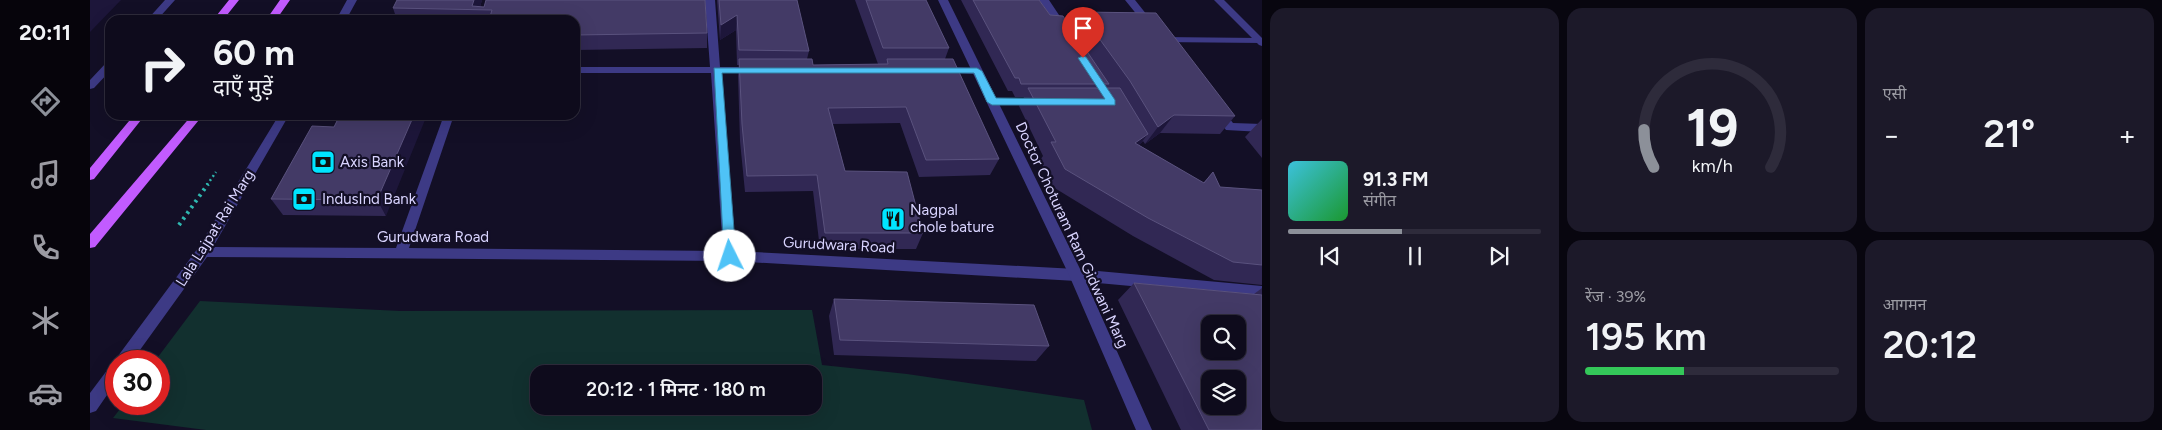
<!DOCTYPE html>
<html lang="hi">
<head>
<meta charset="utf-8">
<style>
	body { margin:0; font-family:Figtree,"Noto Sans Devanagari",sans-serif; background:#1c1929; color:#f1f3f6; height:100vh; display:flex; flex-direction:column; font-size:19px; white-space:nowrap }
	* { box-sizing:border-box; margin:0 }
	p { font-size:16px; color:#9b9ba3 }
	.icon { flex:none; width:28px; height:28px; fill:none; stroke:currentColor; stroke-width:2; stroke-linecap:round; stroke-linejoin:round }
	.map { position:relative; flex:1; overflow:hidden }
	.drawer { display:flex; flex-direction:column; gap:8px; padding:8px; background:#08060f; width:900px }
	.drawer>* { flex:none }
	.top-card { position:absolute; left:15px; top:15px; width:475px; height:105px; border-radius:15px; box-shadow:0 5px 20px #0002,0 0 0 1px #2e2b3b; background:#0e0b1c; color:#f1f3f6; overflow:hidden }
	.tools { position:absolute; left:1111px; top:315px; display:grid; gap:10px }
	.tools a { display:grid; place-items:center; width:45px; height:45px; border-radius:10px; background:#0e0b1c; box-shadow:0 5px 20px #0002,0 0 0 1px #2e2b3b; font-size:25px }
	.speed { position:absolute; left:15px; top:350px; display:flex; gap:10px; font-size:25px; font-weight:700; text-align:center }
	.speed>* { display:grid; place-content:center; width:65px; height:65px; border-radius:50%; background:#0e0b1c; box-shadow:0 5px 20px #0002,0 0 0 1px #2e2b3b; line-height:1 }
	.speed .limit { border:8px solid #d22; background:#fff; color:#111 }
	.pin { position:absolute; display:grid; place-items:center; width:42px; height:42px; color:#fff; margin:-51px -21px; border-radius:50% 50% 50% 0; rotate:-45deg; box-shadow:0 0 5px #0007 }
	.pin .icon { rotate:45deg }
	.me { position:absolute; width:55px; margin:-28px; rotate:356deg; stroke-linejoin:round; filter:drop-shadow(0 0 4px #0008) }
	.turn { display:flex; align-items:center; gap:18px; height:105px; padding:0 25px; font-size:22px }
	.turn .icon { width:65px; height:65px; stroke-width:2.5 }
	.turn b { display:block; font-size:35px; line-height:42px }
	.big { font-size:38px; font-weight:600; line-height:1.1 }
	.drawer .widget { flex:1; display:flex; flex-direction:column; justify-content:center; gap:8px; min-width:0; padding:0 18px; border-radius:15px; background:#1c1929 }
	.drawer .dial { align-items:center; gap:0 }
	.dial svg { height:130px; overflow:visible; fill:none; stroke:#2e2b3b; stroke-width:7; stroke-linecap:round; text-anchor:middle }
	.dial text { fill:#f1f3f6; stroke:none }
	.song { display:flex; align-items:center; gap:15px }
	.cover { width:60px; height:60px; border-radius:8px; background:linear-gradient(135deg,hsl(190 70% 55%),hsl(130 70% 35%)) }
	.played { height:5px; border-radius:2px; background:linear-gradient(90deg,#8c9099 45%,#2e2b3b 45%) }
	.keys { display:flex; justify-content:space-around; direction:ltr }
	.heat { display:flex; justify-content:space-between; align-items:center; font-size:28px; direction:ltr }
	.charge { height:8px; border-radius:4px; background:linear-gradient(90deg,#34c759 39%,#2e2b3b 0) }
	.drawer .tiles { flex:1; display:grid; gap:8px; grid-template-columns:repeat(3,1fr) }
	.widget:first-child { grid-row:span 2 }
	.trip { position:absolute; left:440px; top:365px; width:292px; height:50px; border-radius:15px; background:#0e0b1c; box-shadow:0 5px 20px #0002,0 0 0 1px #2e2b3b; font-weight:600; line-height:50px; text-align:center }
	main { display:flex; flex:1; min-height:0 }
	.tabs { display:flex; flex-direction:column; width:90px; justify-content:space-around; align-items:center; background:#06040b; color:#9b9ba3 }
	.tabs .icon { width:35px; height:35px }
	.tabs .active { color:#8c9099 }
	.tabs b { font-size:22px; color:#f1f3f6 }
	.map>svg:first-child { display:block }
	.green { fill:#12302f; fill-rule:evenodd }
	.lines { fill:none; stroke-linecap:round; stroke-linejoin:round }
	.path-far1 { stroke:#2fb8b0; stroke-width:2.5; stroke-dasharray:2 3; stroke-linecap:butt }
	.path { stroke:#2fb8b0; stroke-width:4; stroke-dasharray:2.5 4.5; stroke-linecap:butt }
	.service { fill:#3d3a85; fill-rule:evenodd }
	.minor { fill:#3d3a85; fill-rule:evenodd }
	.tertiary { fill:#3d3a85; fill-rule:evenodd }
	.primary { fill:#c25bff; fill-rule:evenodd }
	.wall { fill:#312854 }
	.shaded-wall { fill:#1d163a }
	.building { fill:#433a66; stroke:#5a527e; fill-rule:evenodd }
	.route { fill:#4fc3f7; stroke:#337fa1 }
	.labels { text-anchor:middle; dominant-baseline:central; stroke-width:4.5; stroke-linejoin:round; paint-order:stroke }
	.poi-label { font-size:15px; fill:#d9d4ff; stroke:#130f26; text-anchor:start }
	.street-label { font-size:15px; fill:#d9d4ff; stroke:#130f26 }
</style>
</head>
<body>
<main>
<nav class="tabs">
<b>20:11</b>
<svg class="icon active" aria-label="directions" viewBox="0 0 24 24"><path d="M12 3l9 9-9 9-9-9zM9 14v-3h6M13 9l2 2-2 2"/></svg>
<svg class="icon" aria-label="music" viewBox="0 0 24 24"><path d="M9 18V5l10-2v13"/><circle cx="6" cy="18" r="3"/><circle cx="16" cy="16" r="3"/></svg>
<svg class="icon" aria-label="phone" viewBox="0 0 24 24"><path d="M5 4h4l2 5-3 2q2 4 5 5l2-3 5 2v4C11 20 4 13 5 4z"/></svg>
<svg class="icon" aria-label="climate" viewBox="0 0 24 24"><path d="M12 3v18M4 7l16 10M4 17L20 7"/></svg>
<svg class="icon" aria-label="car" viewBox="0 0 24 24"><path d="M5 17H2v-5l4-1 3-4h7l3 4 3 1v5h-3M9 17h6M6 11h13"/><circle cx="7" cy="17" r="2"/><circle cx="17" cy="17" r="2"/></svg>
</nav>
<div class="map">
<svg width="1172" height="430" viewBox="0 0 1172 430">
	<rect width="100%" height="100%" fill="#130f26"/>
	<path class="green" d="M110,301L310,311L722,310L732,365L817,374L994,400L1002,430H116L23,418L34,404H69V361H65ZM449,374H724V406H449Z"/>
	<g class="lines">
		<path class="path-far1" d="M117,185L126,172"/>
		<path class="path" d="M89,225L118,184"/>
		<path class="service" d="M1035,0H1045L1065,25L1063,27H1057Z
			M1072,37L1170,38L1172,39V43L1069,42V38Z
			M1128,108L1132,109L1143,123L1172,124V132L1136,130L1123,112Z"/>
		<path class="minor" d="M75,0H85L67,20H57Z
			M257,0H267L256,20H246Z
			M615,0H625L630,67H665L670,70L665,73H631L646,251L986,269L1172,286V298L986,281L640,261L117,257L42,361L26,362L28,356L108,248L189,115H199L123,247L306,248L354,115H364L319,248L633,251L621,73H485V67H620Z
			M949,0H959L979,30L977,32H971Z
			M1124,0H1134L1172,38V46L1169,45Z
			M20,62V71L4,88L0,89V80L16,63Z
			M852,67L887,68L892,71L887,74L848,72V68Z
			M902,99H947L952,102L947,105L898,104L897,102Z
			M26,363V382L6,411L0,413V393L21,365Z"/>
		<path class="tertiary" d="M848,0H858L993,275L1062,430H1046L979,275Z"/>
		<path class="primary" d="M139,0H149L133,20H123Z
			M190,0H200L186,20H176Z
			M44,115H55L4,179L0,180V168Z
			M102,115H113L5,247L0,248V234Z"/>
	</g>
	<path class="wall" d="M392,0L390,7L617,33V48L485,50V20H307L303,8Z
		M627,0H707L719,51L717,59L723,65L788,64L765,0H836L859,48L855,59L909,159L900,175L829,177L810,123L743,124L755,171L833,233L826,249H730L723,191L655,192L650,141L648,76L649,65H647L646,30L630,40Z
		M871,0H949L960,15L981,28L990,12L1145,116L1130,134L1070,133L1055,144L1053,141L1049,145L1113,183L1123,172L1130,187L1172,190V285L1124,280L1043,236L963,187L950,160L953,156L929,106L934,97H925L922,91H918Z
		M250,115L296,216L193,215L181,199L244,127Z
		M1172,119V158L1155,137Z
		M1044,283L1164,294L1172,288V430H1091L1028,300Z
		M744,299L959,346L946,361L744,355L739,316Z"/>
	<path class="shaded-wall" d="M0,0H31L0,32Z
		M384,0H392L389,10L382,6Z
		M647,15L646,30L630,40L631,25Z
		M324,115H337L296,216L287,200Z
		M1084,115L1070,133L1055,144L1068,127Z
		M1058,134L1044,152L1045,143Z"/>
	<path class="building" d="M307,0H384L382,6L394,7L396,0H615L617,33L485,35V20H399L402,10L303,8Z
		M629,0H707L719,51L649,50L647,15L631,25Z
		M776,0H836L859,48H793Z
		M883,0H949L960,15L973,16L1019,84H931L929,78H925Z
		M990,12L1066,13L1145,116L1084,115L1068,127L1040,81Z
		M649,59H722L723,65L798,64L797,59H863L909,159L836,160L816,107L738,108L755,171L817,172L833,233H735L727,175L657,176L652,124Z
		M938,88H1030L1058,134L1045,143L1114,183L1123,172L1130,187L1172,190V265L1143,262L1058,218L975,169L961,142H966Z
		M250,115H324L287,200L181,199L222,126L244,127Z
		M1044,283L1172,295V430H1119ZM1120,324H1148V351H1120ZM1120,379H1148V406H1120Z
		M744,299L944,305L959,346L750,340Z"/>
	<path class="route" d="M993,56L996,57L1025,100V105H902L897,102L884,73H632L646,256L645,259H636L634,256L624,68H887L892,71L906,98L1015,99L988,58Z"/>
	<defs>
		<g id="bank-square" transform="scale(1.25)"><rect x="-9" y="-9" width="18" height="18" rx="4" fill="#00e5ff" stroke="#130f26"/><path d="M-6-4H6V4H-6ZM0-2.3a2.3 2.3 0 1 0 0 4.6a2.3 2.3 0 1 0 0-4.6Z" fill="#111"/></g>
		<g id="restaurant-square" transform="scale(1.25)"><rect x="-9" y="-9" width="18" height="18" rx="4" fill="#00e5ff" stroke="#130f26"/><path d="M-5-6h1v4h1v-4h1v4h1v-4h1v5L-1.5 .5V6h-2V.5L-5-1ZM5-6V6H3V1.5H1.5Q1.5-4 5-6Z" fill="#111"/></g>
	</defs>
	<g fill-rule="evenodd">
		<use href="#bank-square" x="233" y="162"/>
		<use href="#bank-square" x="214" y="199"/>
		<use href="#restaurant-square" x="803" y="219"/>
	</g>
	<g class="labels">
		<g class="poi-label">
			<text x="250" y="162">Axis Bank</text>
			<text x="232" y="199">IndusInd Bank</text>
			<text x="820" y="210">Nagpal<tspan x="820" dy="17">chole bature</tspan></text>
		</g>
		<g class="street-label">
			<text transform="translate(125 228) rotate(-58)">Lala Lajpat Rai Marg</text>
			<text transform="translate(982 235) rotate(65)">Doctor Choturam Ram Gidwani Marg</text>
			<text x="343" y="237">Gurudwara Road</text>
			<text transform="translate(749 245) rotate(3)">Gurudwara Road</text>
		</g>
	</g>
</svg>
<div class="tools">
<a><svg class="icon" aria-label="search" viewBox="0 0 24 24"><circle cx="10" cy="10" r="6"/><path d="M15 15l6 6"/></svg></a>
<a><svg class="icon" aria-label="layers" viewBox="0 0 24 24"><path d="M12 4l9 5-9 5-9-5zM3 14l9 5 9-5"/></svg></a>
</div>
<div class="speed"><div class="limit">30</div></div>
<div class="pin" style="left:993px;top:58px;background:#d93025"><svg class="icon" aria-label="arrive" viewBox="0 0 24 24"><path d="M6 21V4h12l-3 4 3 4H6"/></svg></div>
<svg class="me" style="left:640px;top:256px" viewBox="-20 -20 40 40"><circle r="19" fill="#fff"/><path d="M0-13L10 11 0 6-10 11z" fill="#4fc3f7"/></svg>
<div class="trip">20:12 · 1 मिनट · 180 m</div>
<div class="top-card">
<div class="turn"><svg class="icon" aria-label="right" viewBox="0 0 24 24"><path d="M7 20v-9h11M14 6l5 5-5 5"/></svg><div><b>60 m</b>दाएँ मुड़ें</div></div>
</div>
</div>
<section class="drawer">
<div class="tiles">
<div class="widget">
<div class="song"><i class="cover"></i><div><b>91.3 FM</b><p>संगीत</p></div></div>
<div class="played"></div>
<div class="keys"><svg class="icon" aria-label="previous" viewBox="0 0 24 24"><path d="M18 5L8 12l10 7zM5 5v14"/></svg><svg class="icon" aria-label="pause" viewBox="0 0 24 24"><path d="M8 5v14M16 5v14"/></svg><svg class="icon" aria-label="next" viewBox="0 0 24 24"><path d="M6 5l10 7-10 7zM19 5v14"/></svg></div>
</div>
<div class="widget dial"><svg viewBox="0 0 100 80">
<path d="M14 69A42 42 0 1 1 86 69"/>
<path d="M14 69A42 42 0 0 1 8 46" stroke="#8c9099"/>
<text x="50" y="56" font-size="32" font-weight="700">19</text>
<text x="50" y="72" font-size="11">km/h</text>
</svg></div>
<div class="widget"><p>एसी</p>
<div class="heat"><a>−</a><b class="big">21°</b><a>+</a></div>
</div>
<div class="widget"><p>रेंज · 39%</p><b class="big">195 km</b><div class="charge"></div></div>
<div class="widget"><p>आगमन</p><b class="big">20:12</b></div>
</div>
</section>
</main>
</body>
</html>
